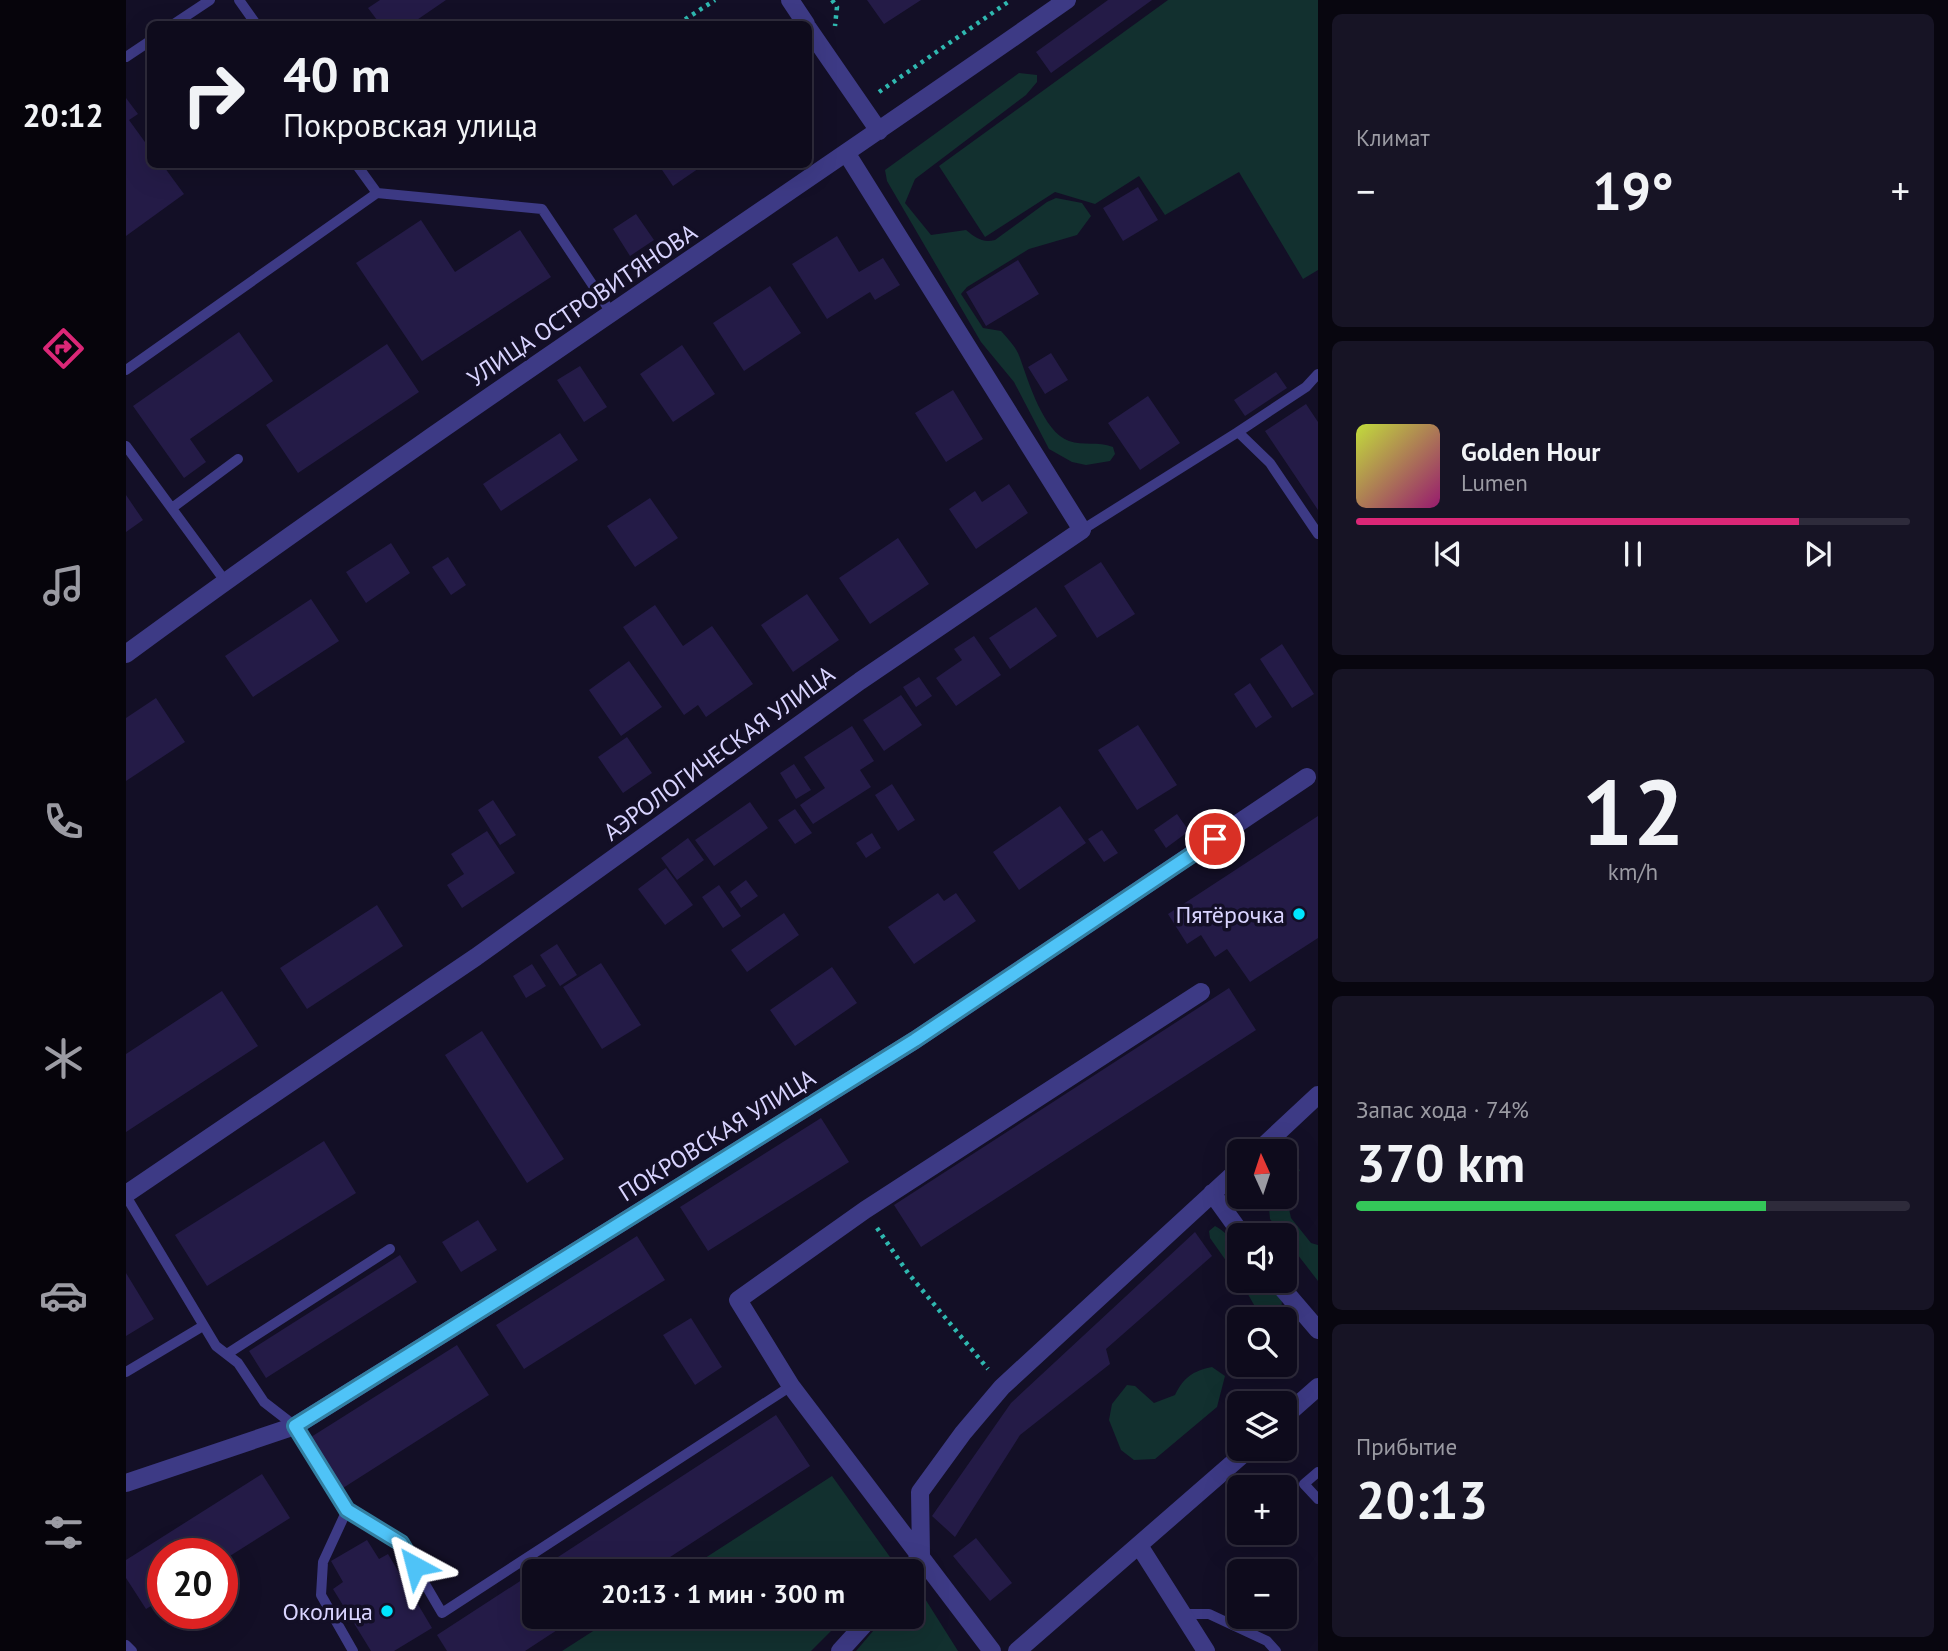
<!DOCTYPE html>
<html lang="ru">
<head>
<meta charset="utf-8">
<style>
	body { margin:0; font-family:"PT Sans",sans-serif; background:#171425; color:#f1f3f6; height:100vh; display:flex; flex-direction:column; font-size:26px; white-space:nowrap }
	* { box-sizing:border-box; margin:0 }
	p { font-size:23px; color:#9b9ba3 }
	.icon { flex:none; width:38px; height:38px; fill:none; stroke:currentColor; stroke-width:2; stroke-linecap:round; stroke-linejoin:round }
	.map { position:relative; flex:1; overflow:hidden }
	.sheet { display:flex; flex-direction:column; gap:14px; padding:14px; background:#08060f; width:630px }
	.sheet>* { flex:none }
	.guide { position:absolute; left:21px; top:21px; width:665px; height:147px; border-radius:10px; box-shadow:0 7px 28px #0002,0 0 0 2px #2e2b3b; background:#0e0b1c; color:#f1f3f6; overflow:hidden }
	.needle { width:46px; rotate:357deg }
	.tools { position:absolute; left:1101px; top:1139px; display:grid; gap:14px }
	.tools a { display:grid; place-items:center; width:70px; height:70px; border-radius:10px; background:#0e0b1c; box-shadow:0 7px 28px #0002,0 0 0 2px #2e2b3b; font-size:35px }
	.speed { position:absolute; left:21px; top:1538px; display:flex; gap:14px; font-size:35px; font-weight:700; text-align:center }
	.speed>* { display:grid; place-content:center; width:91px; height:91px; border-radius:50%; background:#0e0b1c; box-shadow:0 7px 28px #0002,0 0 0 2px #2e2b3b; line-height:1 }
	.speed .limit { border:10px solid #d22; background:#fff; color:#111 }
	.pin { position:absolute; display:grid; place-items:center; width:60px; height:60px; color:#fff; margin:-30px; border:4px solid #fff; border-radius:50%; box-shadow:0 2px 7px #0007 }
	.me { position:absolute; width:77px; margin:-38px; rotate:322deg; stroke-linejoin:round; filter:drop-shadow(0 0 5px #0008) }
	.turn { display:flex; align-items:center; gap:24px; height:147px; padding:0 21px; font-size:32px }
	.turn .icon { width:91px; height:91px; stroke-width:2.5 }
	.turn b { display:block; font-size:49px; line-height:60px }
	.big { font-size:52px; font-weight:700; line-height:1.1 }
	.sheet .card { flex:1; display:flex; flex-direction:column; justify-content:center; gap:10px; min-width:0; padding:0 24px; border-radius:10px; background:#171425 }
	.sheet .dial { align-items:center; gap:0 }
	.dial b { font-size:91px; line-height:1 }
	.song { display:flex; align-items:center; gap:21px }
	.cover { width:84px; height:84px; border-radius:10px; background:linear-gradient(135deg,hsl(70 70% 55%),hsl(320 70% 35%)) }
	.played { height:7px; border-radius:4px; background:linear-gradient(90deg,#db2777 80%,#2e2b3b 80%) }
	.keys { display:flex; justify-content:space-around; direction:ltr }
	.heat { display:flex; justify-content:space-between; align-items:center; font-size:38px; direction:ltr }
	.charge { height:10px; border-radius:5px; background:linear-gradient(90deg,#34c759 74%,#2e2b3b 0) }
	.trip { position:absolute; left:396px; top:1559px; width:402px; height:70px; border-radius:10px; background:#0e0b1c; box-shadow:0 7px 28px #0002,0 0 0 2px #2e2b3b; font-weight:700; line-height:70px; text-align:center }
	main { display:flex; flex:1; min-height:0 }
	.menu { display:flex; flex-direction:column; width:126px; justify-content:space-around; align-items:center; background:#06040b; color:#9b9ba3 }
	.menu .icon { width:49px; height:49px }
	.menu .active { color:#db2777 }
	.menu b { font-size:32px; color:#f1f3f6 }
	.map>svg:first-child { display:block }
	.green { fill:#12302f }
	.building { fill:#241b47 }
	.lines { fill:none; stroke-linecap:round; stroke-linejoin:round }
	.path { stroke:#2fb8b0; stroke-width:4.5; stroke-dasharray:3.5 5; stroke-linecap:butt }
	.lane { stroke:#3d3a85; stroke-width:10 }
	.street { stroke:#3d3a85; stroke-width:18 }
	.route-casing { stroke:#337fa1; stroke-width:18 }
	.route { stroke:#4fc3f7; stroke-width:12 }
	.poi-dot { fill:#00e5ff; stroke:#130f26; stroke-width:2.5 }
	.labels { text-anchor:middle; dominant-baseline:central; stroke-width:7; stroke-linejoin:round; paint-order:stroke }
	.street-label { font-size:24px; fill:#d9d4ff; stroke:#130f26 }
	.poi-label { font-size:24px; fill:#d9d4ff; stroke:#130f26; text-anchor:end }
</style>
</head>
<body>
<main>
<nav class="menu">
<b>20:12</b>
<svg class="icon active" aria-label="directions" viewBox="0 0 24 24"><path d="M12 3l9 9-9 9-9-9zM9 14v-3h6M13 9l2 2-2 2"/></svg>
<svg class="icon" aria-label="music" viewBox="0 0 24 24"><path d="M9 18V5l10-2v13"/><circle cx="6" cy="18" r="3"/><circle cx="16" cy="16" r="3"/></svg>
<svg class="icon" aria-label="phone" viewBox="0 0 24 24"><path d="M5 4h4l2 5-3 2q2 4 5 5l2-3 5 2v4C11 20 4 13 5 4z"/></svg>
<svg class="icon" aria-label="climate" viewBox="0 0 24 24"><path d="M12 3v18M4 7l16 10M4 17L20 7"/></svg>
<svg class="icon" aria-label="car" viewBox="0 0 24 24"><path d="M5 17H2v-5l4-1 3-4h7l3 4 3 1v5h-3M9 17h6M6 11h13"/><circle cx="7" cy="17" r="2"/><circle cx="17" cy="17" r="2"/></svg>
<svg class="icon" aria-label="filters" viewBox="0 0 24 24"><path d="M4 7h16M4 17h16"/><circle cx="9" cy="7" r="2"/><circle cx="15" cy="17" r="2"/></svg>
</nav>
<div class="map">
<svg width="1192" height="1651" viewBox="0 0 1192 1651">
	<rect width="100%" height="100%" fill="#130f26"/>
	<path class="green" d="M1042,0H1192V270L1177,279L1113,172L1039,215L1013,176L969,204L929,192L859,237L813,166Z
		M893,73L911,75V82L900,95L789,179L779,203L805,235L840,230C850,238 856,243 869,240L921,202L930,198L956,203L965,216L951,235L903,249L841,287L835,294L857,328L875,331C882,339 891,348 894,358C902,380 917,432 943,441C957,446 972,441 987,447L989,454L984,461L960,465L946,462L923,449L888,382L855,342L761,181L759,170Z
		M1166,1164L1174,1170L1160,1195L1165,1218L1185,1243L1192,1245V1281L1144,1219L1142,1197H1158L1159,1174Z
		M1089,1226C1111,1238 1113,1256 1113,1279L1084,1238L1083,1231Z
		M1114,1281H1142L1156,1298L1155,1319C1129,1319 1128,1301 1114,1281Z
		M1086,1367L1099,1376L1091,1407L1029,1459L1008,1460L995,1450L983,1420L986,1404L1001,1385L1009,1386L1028,1403L1049,1395C1058,1377 1067,1371 1086,1367Z
		M706,1476L764,1557L753,1571H559Z
		M791,1586L832,1651H730L759,1617H786V1589Z
		M489,1617H719L685,1651H436Z"/>
	<path class="building" d="M254,0H320L285,24H254L242,8Z
		M741,0H795L758,24Z
		M982,0H1026L925,73L910,52Z
		M0,98L12,114L3,120L24,149V164H36L58,194L0,236Z
		M532,164H579L547,186Z
		M1012,187L1032,220L997,241L977,208Z
		M510,214L528,240L504,256L487,229Z
		M295,220L329,272L394,230L425,277L296,361L230,263Z
		M711,236L733,272L757,258L774,285L749,300L744,292L701,319L666,264Z
		M892,260L913,294L860,326L840,292Z
		M644,286L675,333L618,371L587,323Z
		M113,332L147,381L64,439L80,462L58,478L7,406Z
		M261,344L293,392L172,473L140,425Z
		M556,345L589,394L547,422L514,374Z
		M925,353L942,380L919,394L902,367Z
		M454,366L481,407L458,422L431,380Z
		M1150,372L1161,388L1119,416L1108,400Z
		M827,390L857,439L820,462L789,413Z
		M1022,396L1054,443L1014,470L982,423Z
		M1180,404L1192,422V510L1139,431Z
		M434,433L452,460L375,511L357,484Z
		M883,484L902,513L850,549L823,509L849,491L856,502Z
		M0,495L17,520L0,532Z
		M524,498L552,538L509,567L481,526Z
		M772,538L803,584L744,624L713,578Z
		M265,543L284,573L240,603L220,572Z
		M322,557L340,585L325,595L306,567Z
		M975,562L1009,614L971,638L938,586Z
		M681,594L713,640L667,672L635,625Z
		M185,599L213,641L127,697L99,656Z
		M529,605L557,646L586,626L627,684L580,717L572,705L558,715L497,627Z
		M910,607L931,636L884,669L863,638Z
		M848,636L875,675L830,706L810,678L836,660L828,649Z
		M1156,644L1188,694L1166,708L1134,659Z
		M503,661L536,707L495,736L463,690Z
		M793,677L806,696L790,707L777,687Z
		M1124,683L1146,717L1130,728L1108,694Z
		M775,695L796,725L758,751L737,720Z
		M30,698L59,742L0,781V718Z
		M1012,725L1051,785L1011,810L972,750Z
		M726,726L748,761L734,770L745,787L687,824L674,805L699,788L678,757Z
		M501,737L526,773L497,793L472,757Z
		M668,764L685,790L670,799L654,773Z
		M766,784L789,820L772,831L749,795Z
		M367,800L390,835L374,845L352,810Z
		M624,802L642,828L588,866L569,840Z
		M934,806L960,843L893,890L867,852Z
		M669,809L686,833L669,844L652,820Z
		M1051,814L1063,831L1040,848L1028,830Z
		M1192,816V938L1124,982L1101,949L1089,957L1075,935L1061,944L1042,914Z
		M976,830L992,853L978,862L962,839Z
		M361,831L389,873L336,908L321,885L338,874L325,854Z
		M746,833L755,848L740,858L730,843Z
		M562,838L578,860L551,880L535,858Z
		M540,868L567,905L539,925L512,889Z
		M620,880L632,896L615,908L604,892Z
		M593,885L615,916L597,928L576,897Z
		M812,893L818,901L830,893L850,921L788,964L762,927Z
		M251,905L277,946L181,1009L154,968Z
		M658,913L673,935L621,972L605,950Z
		M431,944L451,975L434,986L414,955Z
		M475,963L515,1025L476,1049L437,987Z
		M406,964L420,986L400,998L387,976Z
		M706,967L731,1003L669,1046L644,1010Z
		M1103,988L1130,1030L795,1247L768,1205Z
		M96,991L132,1046L0,1132V1054Z
		M356,1031L438,1159L401,1183L319,1055Z
		M695,1118L723,1162L582,1251L554,1207Z
		M198,1141L230,1193L81,1286L49,1235Z
		M352,1220L371,1250L335,1272L316,1242Z
		M1069,1232L1086,1256L980,1349L984,1364L894,1435L829,1537L806,1516L885,1403Z
		M511,1236L539,1280L398,1369L370,1325Z
		M274,1255L291,1282L140,1378L123,1351Z
		M0,1273L28,1319L0,1336Z
		M565,1318L596,1367L569,1385L537,1335Z
		M331,1345L363,1395L217,1488L185,1437Z
		M650,1415L684,1466L521,1572H409Z
		M136,1474L164,1518L96,1561V1554H37V1599L20,1609L0,1578V1560Z
		M850,1538L886,1583L864,1601L827,1556Z
		M241,1540L253,1559L262,1554L306,1628L268,1651H245L207,1589L217,1582L205,1561Z
		M408,1572V1617H451L399,1651H321L311,1635Z"/>
	<g class="lines">
		<path class="path" d="M706,0L711,7L709,26
			M552,24L589,0
			M753,92L885,0
			M751,1228L782,1273L862,1369"/>
		<path class="lane" d="M113,0L130,24
			M48,24L84,0
			M0,57L24,41
			M230,164L251,193
			M0,370L251,193L416,209L486,314
			M1112,432L1180,387L1192,374
			M0,446L99,581
			M46,508L112,459
			M956,530L1112,432L1144,463L1192,534
			M0,1196L90,1346L112,1363L138,1402L169,1426L221,1510L197,1562L195,1595L227,1651
			M101,1354L264,1249
			M0,1372L77,1326
			M1192,1472L1178,1484L1192,1499
			M221,1510L275,1543L316,1613L665,1386
			M1055,1614H1083L1141,1641L1150,1651
			M0,1645L6,1651"/>
		<path class="street" d="M664,0L680,24
			M682,28L753,131
			M0,654C308,428 628,219 941,0
			M1131,1152L1192,1095
			M1086,1193L1117,1236
			M0,1194L350,957L734,681L956,530L721,154
			M1150,1281L1192,1330
			M1158,1417L1192,1387
			M0,1483L169,1426L789,1040L1181,777
			M1014,1547L1080,1651
			M782,1572L795,1555L794,1492L837,1433L876,1387L1113,1169
			M714,1651L745,1617
			M866,1651L665,1386L612,1300L739,1210L1075,992
			M891,1651L1123,1449"/>
	</g>
	<g class="lines">
		<g class="route-casing">
			<path id="route" d="M289,1566L275,1543L221,1510L169,1426L789,1040L1089,839"/>
		</g>
		<use href="#route" class="route"/>
	</g>
	<g class="poi-dot">
		<circle cx="1173" cy="914" r="7"/>
		<circle cx="261" cy="1611" r="7"/>
	</g>
	<g class="labels">
		<g class="street-label">
			<text transform="translate(456 305) rotate(-34)">УЛИЦА ОСТРОВИТЯНОВА</text>
			<text transform="translate(593 753) rotate(-36)">АЭРОЛОГИЧЕСКАЯ УЛИЦА</text>
			<text transform="translate(591 1135) rotate(-32)">ПОКРОВСКАЯ УЛИЦА</text>
		</g>
		<g class="poi-label">
			<text x="1159" y="914">Пятёрочка</text>
			<text x="247" y="1611">Околица</text>
		</g>
	</g>
</svg>
<div class="tools">
<a><svg class="needle" viewBox="-14 -14 28 28"><path d="M0-13l5 13h-10z" fill="#e53935"/><path d="M0 13l5-13h-10z" fill="#9b9ba3"/></svg></a>
<a><svg class="icon" aria-label="sound" viewBox="0 0 24 24"><path d="M4 9h4l5-4v14l-5-4H4zM17 9q2 3 0 6"/></svg></a>
<a><svg class="icon" aria-label="search" viewBox="0 0 24 24"><circle cx="10" cy="10" r="6"/><path d="M15 15l6 6"/></svg></a>
<a><svg class="icon" aria-label="layers" viewBox="0 0 24 24"><path d="M12 4l9 5-9 5-9-5zM3 14l9 5 9-5"/></svg></a>
<a>+</a>
<a>−</a>
</div>
<div class="speed"><div class="limit">20</div></div>
<div class="pin" style="left:1089px;top:839px;background:#d93025"><svg class="icon" aria-label="arrive" viewBox="0 0 24 24"><path d="M6 21V4h12l-3 4 3 4H6"/></svg></div>
<svg class="me" style="left:289px;top:1566px" viewBox="-20 -20 40 40"><path d="M0-17L14 15 0 8-14 15z" fill="#4fc3f7" stroke="#fff" stroke-width="4"/></svg>
<div class="trip">20:13 · 1 мин · 300 m</div>
<div class="guide">
<div class="turn"><svg class="icon" aria-label="right" viewBox="0 0 24 24"><path d="M7 20v-9h11M14 6l5 5-5 5"/></svg><div><b>40 m</b>Покровская улица</div></div>
</div>
</div>
<section class="sheet">
<div class="card"><p>Климат</p>
<div class="heat"><a>−</a><b class="big">19°</b><a>+</a></div>
</div>
<div class="card">
<div class="song"><i class="cover"></i><div><b>Golden Hour</b><p>Lumen</p></div></div>
<div class="played"></div>
<div class="keys"><svg class="icon" aria-label="previous" viewBox="0 0 24 24"><path d="M18 5L8 12l10 7zM5 5v14"/></svg><svg class="icon" aria-label="pause" viewBox="0 0 24 24"><path d="M8 5v14M16 5v14"/></svg><svg class="icon" aria-label="next" viewBox="0 0 24 24"><path d="M6 5l10 7-10 7zM19 5v14"/></svg></div>
</div>
<div class="card dial"><b>12</b><p>km/h</p></div>
<div class="card"><p>Запас хода · 74%</p><b class="big">370 km</b><div class="charge"></div></div>
<div class="card"><p>Прибытие</p><b class="big">20:13</b></div>
</section>
</main>
</body>
</html>
